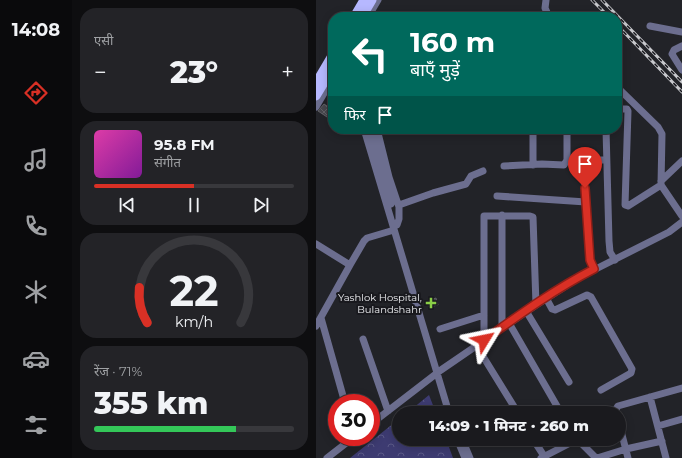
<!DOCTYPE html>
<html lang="hi">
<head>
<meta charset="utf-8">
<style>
	body { margin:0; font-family:Montserrat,"Noto Sans Devanagari",sans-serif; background:#232327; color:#f1f3f6; height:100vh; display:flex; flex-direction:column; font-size:15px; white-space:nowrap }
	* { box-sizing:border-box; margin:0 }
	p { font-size:13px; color:#9fa1a4 }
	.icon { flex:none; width:22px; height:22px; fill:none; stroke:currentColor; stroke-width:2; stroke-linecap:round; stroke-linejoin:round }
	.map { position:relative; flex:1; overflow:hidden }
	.side { display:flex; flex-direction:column; gap:8px; padding:8px; background:#0e0e10; width:244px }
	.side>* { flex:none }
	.top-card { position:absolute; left:12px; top:12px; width:294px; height:122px; border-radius:16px; box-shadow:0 2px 10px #0003,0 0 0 1px #38383c; background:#00695c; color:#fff; overflow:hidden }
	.speed { position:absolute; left:12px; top:394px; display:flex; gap:8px; font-size:20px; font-weight:700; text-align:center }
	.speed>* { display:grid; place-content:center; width:52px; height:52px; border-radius:50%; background:#1a1a1e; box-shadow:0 2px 10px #0003,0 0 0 1px #38383c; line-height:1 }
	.speed .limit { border:6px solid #d22; background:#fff; color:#111 }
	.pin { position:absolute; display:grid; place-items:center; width:34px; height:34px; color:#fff; margin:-41px -17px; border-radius:50% 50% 50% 0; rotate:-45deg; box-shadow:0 0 4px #0007 }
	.pin .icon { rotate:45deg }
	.me { position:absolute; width:44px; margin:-22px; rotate:55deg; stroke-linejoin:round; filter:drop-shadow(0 0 3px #0008) }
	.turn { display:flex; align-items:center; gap:14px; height:84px; padding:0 16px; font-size:18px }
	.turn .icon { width:52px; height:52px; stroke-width:2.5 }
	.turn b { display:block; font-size:28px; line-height:34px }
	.then { display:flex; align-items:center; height:38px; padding:0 16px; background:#0003; gap:8px; font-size:15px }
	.big { font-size:30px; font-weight:800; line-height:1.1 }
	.side .widget { flex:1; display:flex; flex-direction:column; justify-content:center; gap:6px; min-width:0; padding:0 14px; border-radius:16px; background:#232327 }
	.side .dial { align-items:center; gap:0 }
	.dial svg { height:104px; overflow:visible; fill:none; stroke:#38383c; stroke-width:7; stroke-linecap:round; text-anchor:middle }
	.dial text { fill:#f1f3f6; stroke:none }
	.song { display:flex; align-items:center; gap:12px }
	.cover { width:48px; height:48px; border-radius:6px; background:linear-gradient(135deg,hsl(320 70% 55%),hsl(290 70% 35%)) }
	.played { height:4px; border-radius:2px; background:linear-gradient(90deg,#d93025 50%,#38383c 50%) }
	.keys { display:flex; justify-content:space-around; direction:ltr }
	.heat { display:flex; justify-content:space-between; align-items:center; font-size:22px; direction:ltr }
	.charge { height:6px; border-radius:3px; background:linear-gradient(90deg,#34c759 71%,#38383c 0) }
	.trip { position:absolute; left:76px; top:406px; width:234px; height:40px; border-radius:20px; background:#1a1a1e; box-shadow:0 2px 10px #0003,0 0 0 1px #38383c; font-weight:800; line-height:40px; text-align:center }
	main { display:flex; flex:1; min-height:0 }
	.tab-bar { display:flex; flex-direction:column; width:72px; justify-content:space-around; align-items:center; background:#0a0a0c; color:#9fa1a4 }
	.tab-bar .icon { width:28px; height:28px }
	.tab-bar .on { color:#d93025 }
	.tab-bar b { font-size:18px; color:#f1f3f6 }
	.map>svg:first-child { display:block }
	.park { fill:url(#park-crowns) }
	.building { fill:url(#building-cross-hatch); stroke:#5e5e64 }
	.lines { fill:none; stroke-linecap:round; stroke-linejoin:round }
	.minor { stroke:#6c6e8f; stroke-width:7 }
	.major { stroke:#b6b8ff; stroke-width:9 }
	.rail-casing { stroke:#c8c9cd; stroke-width:3 }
	.rail { stroke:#19191e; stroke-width:1.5; stroke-dasharray:4.5; stroke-linecap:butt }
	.route-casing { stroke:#8d1f18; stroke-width:10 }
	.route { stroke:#d93025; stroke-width:7 }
	.poi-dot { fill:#8ace47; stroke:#19191e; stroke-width:1.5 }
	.labels { text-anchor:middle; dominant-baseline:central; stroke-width:4; stroke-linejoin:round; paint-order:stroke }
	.poi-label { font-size:10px; fill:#f0f1f4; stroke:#19191e; text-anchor:end }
</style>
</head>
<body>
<main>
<nav class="tab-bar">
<b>14:08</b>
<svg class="icon on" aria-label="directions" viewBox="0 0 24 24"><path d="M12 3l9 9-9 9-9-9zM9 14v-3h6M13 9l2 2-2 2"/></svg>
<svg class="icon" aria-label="music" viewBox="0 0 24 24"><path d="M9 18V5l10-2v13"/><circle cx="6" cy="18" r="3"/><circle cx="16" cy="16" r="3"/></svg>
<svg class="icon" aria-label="phone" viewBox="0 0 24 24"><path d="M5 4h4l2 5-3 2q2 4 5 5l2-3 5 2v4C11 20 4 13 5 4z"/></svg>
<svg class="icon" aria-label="climate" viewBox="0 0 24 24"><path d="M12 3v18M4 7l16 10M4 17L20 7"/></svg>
<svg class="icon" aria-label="car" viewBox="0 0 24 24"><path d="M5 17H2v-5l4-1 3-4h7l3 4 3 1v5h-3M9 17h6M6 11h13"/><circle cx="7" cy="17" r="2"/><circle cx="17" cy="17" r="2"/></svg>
<svg class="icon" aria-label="filters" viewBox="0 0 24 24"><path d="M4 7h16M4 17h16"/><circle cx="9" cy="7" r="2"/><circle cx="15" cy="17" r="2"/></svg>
</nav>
<section class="side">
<div class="widget"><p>एसी</p>
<div class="heat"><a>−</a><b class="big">23°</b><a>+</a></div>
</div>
<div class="widget">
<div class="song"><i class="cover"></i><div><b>95.8 FM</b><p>संगीत</p></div></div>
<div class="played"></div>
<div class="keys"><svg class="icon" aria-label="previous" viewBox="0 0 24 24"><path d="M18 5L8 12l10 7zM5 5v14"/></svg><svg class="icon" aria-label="pause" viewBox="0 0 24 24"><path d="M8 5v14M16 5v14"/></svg><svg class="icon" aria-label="next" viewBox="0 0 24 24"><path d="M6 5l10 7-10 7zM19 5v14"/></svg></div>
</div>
<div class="widget dial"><svg viewBox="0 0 100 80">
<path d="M14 69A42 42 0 1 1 86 69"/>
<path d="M14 69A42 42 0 0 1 8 42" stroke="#d93025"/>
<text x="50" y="56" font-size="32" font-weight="700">22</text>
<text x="50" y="72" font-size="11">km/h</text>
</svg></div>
<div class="widget"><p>रेंज · 71%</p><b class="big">355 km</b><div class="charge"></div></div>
</section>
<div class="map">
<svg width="366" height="458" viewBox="0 0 366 458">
	<defs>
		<pattern id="park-crowns" width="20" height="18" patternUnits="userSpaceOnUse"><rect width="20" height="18" fill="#3d3b71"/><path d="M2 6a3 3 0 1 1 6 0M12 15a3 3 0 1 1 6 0" fill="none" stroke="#595886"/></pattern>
		<pattern id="building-cross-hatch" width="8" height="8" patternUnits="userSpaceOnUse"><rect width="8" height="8" fill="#47474d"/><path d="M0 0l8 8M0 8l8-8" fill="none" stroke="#626267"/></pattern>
	</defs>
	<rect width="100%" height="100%" fill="#222328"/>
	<path class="park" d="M113,395L120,413H91Z
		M83,419V439H130L137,458H34Z"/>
	<path class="building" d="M8,104L17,110V114L14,119L2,111Z
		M120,298L122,305L113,307L112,301Z"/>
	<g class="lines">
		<path class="minor" d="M230,0L229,8L233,17
			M52,17L62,0
			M334,26L366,32
			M366,46L358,50L356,54L366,70
			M301,87L342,127L346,134L345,185L366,216
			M0,107L17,78
			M301,109H311L312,111L309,205L312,206L345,185
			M48,129L133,413
			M55,129L75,204
			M61,129L73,177L83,207V219L81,225
			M290,129L293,241L294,252L299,260
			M251,160V129
			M267,160L274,260L278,269
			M217,165V129
			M188,166L226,164L248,165L251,160H290
			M345,181L366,161
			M181,196L270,202
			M83,205L117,193L150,184L155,176L167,171
			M186,215V327
			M0,244L34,265L48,241L51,238L78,230
			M230,298L236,309L239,310L271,295L275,297L316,369L315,373L285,390
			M210,311L253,382
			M5,318L29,403
			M193,323L245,413
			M0,326L34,265
			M124,329L168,315
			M47,339L72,411
			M168,340V216H214L217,217L220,305
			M160,345L202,413
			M334,397L350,458
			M300,413V409L302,406L366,388
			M303,423L312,458
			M55,424L125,370L220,305L264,277L353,232L366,222
			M342,426L366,419
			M141,439L149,458
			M146,439L154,458
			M217,439L228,456
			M261,439L280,458
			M11,458L38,437
			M225,458L262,439
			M281,458L310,449L346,441"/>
		<path class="major" d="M38,17L48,0
			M46,17L56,0
			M0,83L17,54
			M0,96L17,68"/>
		<g class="rail-casing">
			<path id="rail" d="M276,0L293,17
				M286,0L366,82
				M301,25L366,92"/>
		</g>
		<use href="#rail" class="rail"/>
	</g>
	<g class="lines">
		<g class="route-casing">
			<path id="route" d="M168,340C203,315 239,289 278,269L274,260L269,188"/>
		</g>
		<use href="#route" class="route"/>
	</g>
	<path class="poi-dot" d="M113 297h4v4h4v4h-4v4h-4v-4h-4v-4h4z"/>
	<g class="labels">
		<g class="poi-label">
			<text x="106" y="297">Yashlok Hospital,<tspan x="106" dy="12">Bulandshahr</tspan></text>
		</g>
	</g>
</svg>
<div class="speed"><div class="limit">30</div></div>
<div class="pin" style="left:269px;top:188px;background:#d93025"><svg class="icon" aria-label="arrive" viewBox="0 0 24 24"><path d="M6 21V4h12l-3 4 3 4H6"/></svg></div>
<svg class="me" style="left:168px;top:340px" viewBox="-20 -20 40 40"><path d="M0-17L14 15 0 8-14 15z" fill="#d93025" stroke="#fff" stroke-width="4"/></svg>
<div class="trip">14:09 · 1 मिनट · 260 m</div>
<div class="top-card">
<div class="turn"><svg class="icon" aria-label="left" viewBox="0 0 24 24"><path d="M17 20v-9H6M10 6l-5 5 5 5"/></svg><div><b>160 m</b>बाएँ मुड़ें</div></div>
<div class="then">फिर<svg class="icon" aria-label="arrive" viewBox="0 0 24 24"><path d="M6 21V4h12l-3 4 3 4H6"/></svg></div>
</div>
</div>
</main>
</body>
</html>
